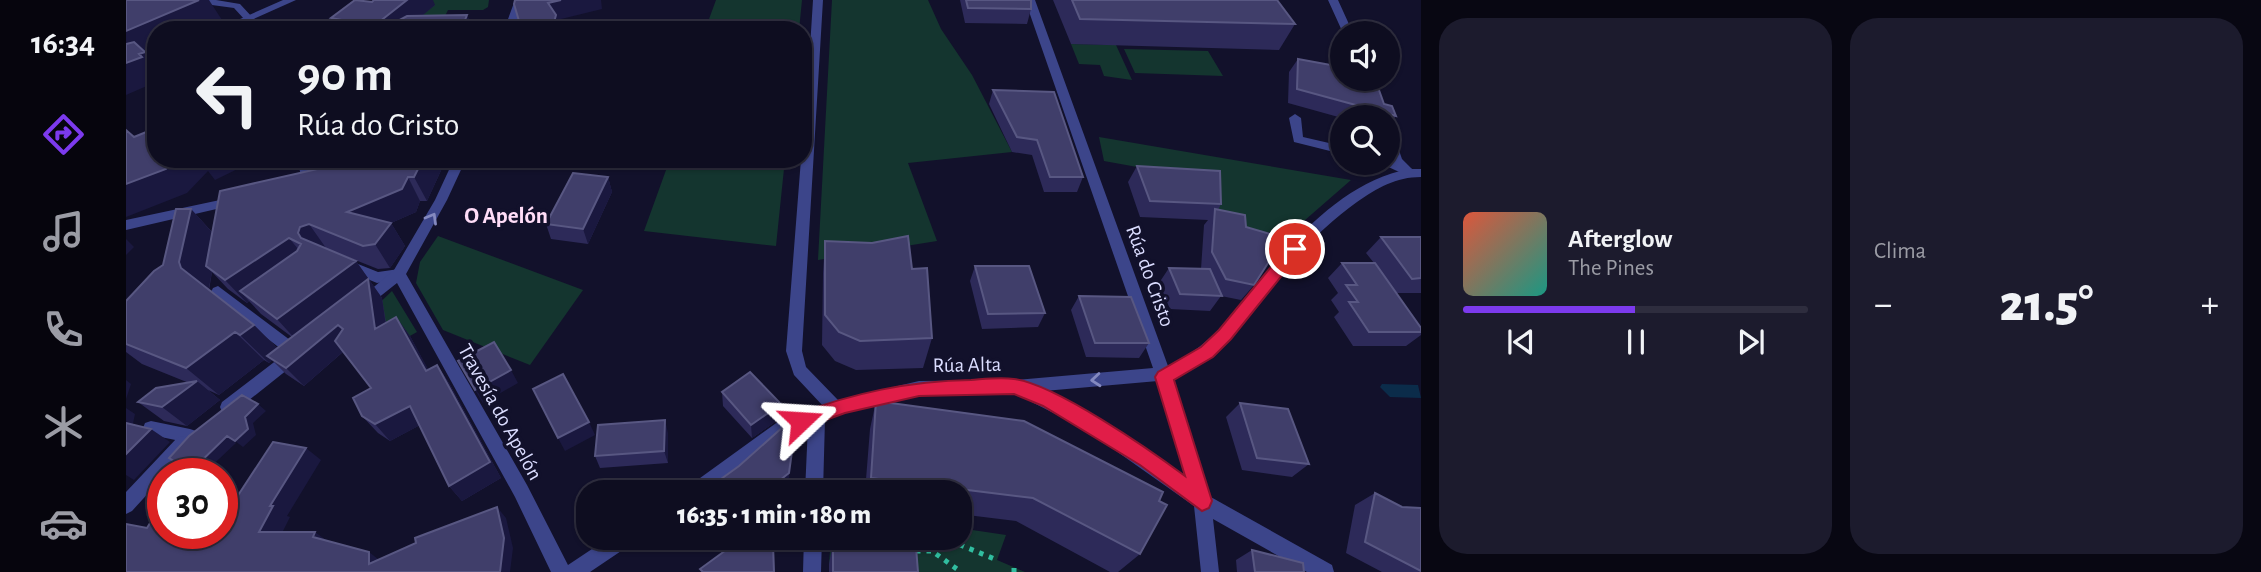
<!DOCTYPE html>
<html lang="es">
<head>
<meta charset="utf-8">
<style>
	body { margin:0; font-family:"Alegreya Sans",sans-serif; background:#1c1b2d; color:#f1f3f6; height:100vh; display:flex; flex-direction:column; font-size:26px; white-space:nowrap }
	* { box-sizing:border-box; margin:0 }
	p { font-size:23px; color:#9b9ca5 }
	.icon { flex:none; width:38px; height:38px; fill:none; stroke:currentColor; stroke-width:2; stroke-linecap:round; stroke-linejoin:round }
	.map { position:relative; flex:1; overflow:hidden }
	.side { display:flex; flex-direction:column; gap:18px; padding:18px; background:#080712; width:840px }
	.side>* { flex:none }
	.hud { position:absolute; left:21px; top:21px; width:665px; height:147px; border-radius:28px; box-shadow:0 2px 5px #0004,0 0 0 2px #2e2d3e; background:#0e0d20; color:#f1f3f6; overflow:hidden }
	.controls { position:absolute; left:1204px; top:21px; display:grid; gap:14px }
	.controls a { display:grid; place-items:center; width:70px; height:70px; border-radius:50%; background:#0e0d20; box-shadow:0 2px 5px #0004,0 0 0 2px #2e2d3e; font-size:35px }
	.speed { position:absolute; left:21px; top:458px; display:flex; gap:14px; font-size:35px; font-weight:700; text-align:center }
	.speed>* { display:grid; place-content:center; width:91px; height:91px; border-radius:50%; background:#0e0d20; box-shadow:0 2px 5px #0004,0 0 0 2px #2e2d3e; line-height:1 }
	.speed .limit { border:10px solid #d22; background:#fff; color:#111 }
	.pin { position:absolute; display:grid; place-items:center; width:60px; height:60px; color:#fff; margin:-30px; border:4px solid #fff; border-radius:50%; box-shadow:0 2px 7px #0007 }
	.me { position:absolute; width:77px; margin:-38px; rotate:70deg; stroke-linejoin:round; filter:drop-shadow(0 0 5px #0008) }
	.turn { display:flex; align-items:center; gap:24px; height:147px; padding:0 35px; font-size:32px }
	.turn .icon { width:91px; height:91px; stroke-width:2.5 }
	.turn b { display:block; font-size:49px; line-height:60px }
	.big { font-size:52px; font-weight:800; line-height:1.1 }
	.side .tile { flex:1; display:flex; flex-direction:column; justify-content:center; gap:10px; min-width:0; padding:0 24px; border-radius:28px; background:#1c1b2d }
	.song { display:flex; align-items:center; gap:21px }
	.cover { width:84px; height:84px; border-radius:10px; background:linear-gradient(135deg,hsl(10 70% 55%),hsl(170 70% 35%)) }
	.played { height:7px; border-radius:4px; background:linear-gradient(90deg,#7c3aed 50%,#2e2d3e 50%) }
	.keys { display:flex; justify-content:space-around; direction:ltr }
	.heat { display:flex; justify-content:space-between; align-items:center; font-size:38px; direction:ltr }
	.side .tiles { flex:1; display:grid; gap:18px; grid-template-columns:repeat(2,1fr) }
	.trip { position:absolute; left:450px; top:480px; width:396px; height:70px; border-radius:28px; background:#0e0d20; box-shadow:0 2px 5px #0004,0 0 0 2px #2e2d3e; font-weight:800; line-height:70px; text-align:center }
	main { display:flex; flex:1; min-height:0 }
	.tab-bar { display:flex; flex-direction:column; width:126px; justify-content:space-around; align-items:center; background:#06050d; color:#9b9ca5 }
	.tab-bar .icon { width:49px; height:49px }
	.tab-bar .selected { color:#7c3aed }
	.tab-bar b { font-size:32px; color:#f1f3f6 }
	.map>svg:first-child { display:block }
	.green { fill:#14352f }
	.water { fill:#0b2c4a }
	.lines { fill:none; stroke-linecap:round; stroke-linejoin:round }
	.path { stroke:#31bea0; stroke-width:5; stroke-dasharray:4.5 6; stroke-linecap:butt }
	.lane { fill:#3c458a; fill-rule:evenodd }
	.street { fill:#3c458a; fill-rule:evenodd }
	.wall { fill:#2d2a59; fill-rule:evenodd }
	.shaded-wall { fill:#1a183f }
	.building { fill:#403e6a; stroke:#585782; stroke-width:2 }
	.oneway { stroke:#8489bf }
	.route { fill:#e11d48; stroke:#92132f; stroke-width:2 }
	.labels { text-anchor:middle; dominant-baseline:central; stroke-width:7; stroke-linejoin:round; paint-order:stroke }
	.street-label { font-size:21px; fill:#dbddff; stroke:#12112b }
	.neighbourhood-label { font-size:23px; font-weight:bold; fill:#ffddf8; stroke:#12112b }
</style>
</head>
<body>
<main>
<nav class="tab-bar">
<b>16:34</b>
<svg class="icon selected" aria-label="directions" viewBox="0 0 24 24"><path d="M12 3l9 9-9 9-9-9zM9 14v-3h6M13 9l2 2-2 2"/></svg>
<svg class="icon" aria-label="music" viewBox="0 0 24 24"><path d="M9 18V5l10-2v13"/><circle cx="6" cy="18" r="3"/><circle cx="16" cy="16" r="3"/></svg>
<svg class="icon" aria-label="phone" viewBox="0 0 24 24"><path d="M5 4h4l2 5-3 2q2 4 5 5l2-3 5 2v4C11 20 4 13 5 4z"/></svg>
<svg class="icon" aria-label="climate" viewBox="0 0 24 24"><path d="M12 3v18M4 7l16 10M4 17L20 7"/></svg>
<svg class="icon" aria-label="car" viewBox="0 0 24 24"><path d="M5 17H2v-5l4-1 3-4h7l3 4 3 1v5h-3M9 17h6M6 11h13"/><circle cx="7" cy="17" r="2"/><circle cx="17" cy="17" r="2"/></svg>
</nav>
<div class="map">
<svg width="1295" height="572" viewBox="0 0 1295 572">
	<rect width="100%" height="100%" fill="#12112b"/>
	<path class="green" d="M279,0H363L362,7L357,10H322L312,30H279L296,15Z
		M590,0H676L673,30H579Z
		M706,0H802L815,29L846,75L886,152L782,163L811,241L692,260Z
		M945,44L990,45L1006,80L978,76L974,65L953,64Z
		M998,49L1082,51L1097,76L1009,73Z
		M973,137L1225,180L1163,234L1085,227L1072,178L978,161Z
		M544,159H659L650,246L518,231Z
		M312,236L457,290L404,365L317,330L290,283L294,262Z
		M266,291L291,332L266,346L243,313Z
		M833,528L880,535L871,560L899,572H781L703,564L705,537H833Z"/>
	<path class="water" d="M1256,384L1292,385L1295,398L1264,397L1254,387Z"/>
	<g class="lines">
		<path class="path" d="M788,537V551L820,539L871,560
			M790,551H806L835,572
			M888,568V572"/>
		<path class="lane" d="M66,0H90L114,4L127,18L119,20L108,8L71,3Z
			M1169,114L1175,118L1177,137L1216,146V154L1168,142L1163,118Z
			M1262,158L1286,169L1288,172L1282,176L1258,165L1256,163H1262Z
			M222,260L252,272L273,269L280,274L278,278L251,283L217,269L215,265L217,261Z
			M25,421L64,429L70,431L72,436L70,441L64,443L25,435L19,433L17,428L19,423Z"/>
		<path class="street" d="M157,0H170L103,30H89Z
			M389,0H399L388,30H378Z
			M687,0H697L676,351L680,367L712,400L793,381L889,380L1027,368L899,0H909L1042,366C1089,345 1117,301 1149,263C1181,225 1225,183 1274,171C1262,157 1262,146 1262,129L1266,130L1276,159L1286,169H1295V177C1270,177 1251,188 1231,202C1205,221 1181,243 1161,268C1126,310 1098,356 1046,379L1083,496L1206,565L1208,572H1181L1087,519L1093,572H1075L1068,506L959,429L890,394L793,395L719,412L699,419L697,492H679L682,425L664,431L583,492H560L563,486L653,421L697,406L668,375L660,351L675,159H677ZM1032,381L1061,480L970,419L918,391Z
			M1202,0H1212L1227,33H1217Z
			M30,54V61L0,72V65Z
			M171,159H183L189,184L187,187H179L177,184Z
			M328,159H340L321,200L280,274L401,485L442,565L484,537H510L507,543L464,572H425L389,497L271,283L242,306H232L230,302L268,270L309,200Z
			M108,197L114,201L112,204L0,230V220Z
			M92,286L176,349L179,353L171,362L108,412L102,414L96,412L94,407L96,402L160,353L87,296L85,292L87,288Z
			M56,436L62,439L64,444L39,474H37V477L6,511L0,514V492L50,439Z
			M678,537H696L695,572H677Z"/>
	</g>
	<path class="wall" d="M834,0H905V9L901,24L839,23Z
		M927,0H1151L1169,24L1153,50L945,44Z
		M246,2L309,5L295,16L341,15L347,30H212L205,18Z
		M1172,59L1258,104L1270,116L1262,126V117L1216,118L1162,103L1163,72Z
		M867,90L957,177L951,192H918L906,155L886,152L863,104Z
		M236,159H317L318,164L301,201H294L290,212L265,223L279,246L264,268L252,269L199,248L230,261L256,298L260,323L270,317L284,336L302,370L311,365L323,383L375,478L336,501L323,486L294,425L264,441L252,433L236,416L245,388L217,352L178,386L160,374L146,360L143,363L138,360L93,395L82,390L94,400L61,426L38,421L12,402L63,383L16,364L0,352V301L37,265L65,209L86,232ZM86,272L102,289L121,303L123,301L135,314L166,337L151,348L128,325L83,290Z
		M1011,166L1095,204L1092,210L1120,227L1128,285L1115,300L1095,296L1084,311L1044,309L1033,283L1043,268L1075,269L1078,225L1082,220L1014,217L1002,182Z
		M482,177L486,192L462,244L425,239L420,224Z
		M1255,237H1295V293H1270L1295,328V335L1280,346H1227L1208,317L1213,312L1205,300L1212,293L1202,278L1216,263H1248L1240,253Z
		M699,241L786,269L806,338L797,368L730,370L709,361L696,345L697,273Z
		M849,266L919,313L912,327L856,329L844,281Z
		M953,296L1023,343L1013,358L960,357L945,310Z
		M596,392L655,404V418L626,438L597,406Z
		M750,401L1014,554L992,572H984L890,521L833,514V492H739L744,429Z
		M1114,403L1183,464L1166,477L1116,470L1100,417Z
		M542,433V463L474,468L469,456Z
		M1249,493L1276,507L1295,508V572H1256L1220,553L1229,505Z
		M587,537H617L607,545L648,572H575L574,569L598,552Z
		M707,542L792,572H703V564Z
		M1126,550L1178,572H1111L1110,560Z"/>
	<path class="shaded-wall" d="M73,0H83L96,20L73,30H30V49L20,53L30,65V82L0,95V31Z
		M281,0H307L309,5L279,30H250L248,26Z
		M435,0H475L476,9L431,20L434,30H426L422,3Z
		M341,15L347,30H335Z
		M50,159H132L89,180L82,171L61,193L0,217V184Z
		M297,159H317L318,164L301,201L288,177Z
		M282,177L294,201L290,212L265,223L279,246L264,268L249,244L221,212Z
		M482,177L486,192L462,244L457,229Z
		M65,209L92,239L80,266L86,272L82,292L55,268L53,262Z
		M183,224L200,248L192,250L193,261L172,233L174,227Z
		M163,238L182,261L114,291L123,301L121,303L99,280Z
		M0,239L8,247L0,255Z
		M230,261L256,298L263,347L249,329L243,286L171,341L151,319Z
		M270,317L284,336L313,389L300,371Z
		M128,325L156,353L141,356L146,360L143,363L114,335Z
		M212,325L227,343L178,386L160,368Z
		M109,332L138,360L93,395L60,368Z
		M311,365L323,383L375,478L336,501L323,486Z
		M385,370L392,383L357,403L349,390Z
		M0,380L5,384L0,399Z
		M71,381L94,400L61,426L36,407Z
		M132,404L140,411L127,423L130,435L117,447L109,441L119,417Z
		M655,404V418L626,438L625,425Z
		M284,406L298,423L264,441L249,424Z
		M0,408L9,414L1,452H0Z
		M539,420L542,433V463L538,451Z
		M463,422L469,435L439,451L432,438Z
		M25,429L44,442L8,480L0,475V454Z
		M101,436L110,443L77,474H70L65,471Z
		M668,437L662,485L654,492H639Z
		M180,448L195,460L161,516L164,517L151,543L133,532L144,506Z
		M371,507L380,518L387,548L384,572H374Z
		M189,532L204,543L187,537Z
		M602,537H617L598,552L596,541Z
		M243,552L257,563L243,564Z"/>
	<path class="building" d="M0,0H73L0,31Z
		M229,0L246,2L248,0H281L248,26L205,18Z
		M389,0H435L422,3L430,15L426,30H389L393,21L388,4Z
		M840,0H905V9L842,8Z
		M946,0H1151L1169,24L954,19Z
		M341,15L335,30H255L281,16Z
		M8,42L19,52L13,54L16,57L0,63V44Z
		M1172,59L1216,67V79H1249L1258,104L1266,106L1270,116L1171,89Z
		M867,90L928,92L957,177H924L911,140L891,137Z
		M30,128V159H50L40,169L0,184V130L8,137Z
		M236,159H297L288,177H282L276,189L221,212L265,223L249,244L237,246L183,224L174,227L172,233L175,238L230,261L151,319L114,291L171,251L175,244L163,238L99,280L80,266L94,191Z
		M1011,166L1094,171L1095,204L1024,201Z
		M447,173L482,177L457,229L420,224Z
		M50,209H65L53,262L55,268L128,325L114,335L109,332L60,368L0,344V301L28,271L37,265Z
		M1089,209L1119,215L1120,227L1158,238L1128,285L1100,279L1086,252Z
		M782,236L786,269L801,268L806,338L734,341L713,332L699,315V241L746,243Z
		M1255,237H1295V278L1286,279Z
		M1216,263H1249L1295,328V332H1243L1223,302H1232L1220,285H1231Z
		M849,266H903L919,313L862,314Z
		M1043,268L1084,269L1096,296L1054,294Z
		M242,279L249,329L270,317L300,371L311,365L364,462L323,486L284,406L249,424L236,416L227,398L245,388L209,341L217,329L212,325L160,368L141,356Z
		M953,296L1005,297L1023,343H969Z
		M368,342L385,370L349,390L332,361Z
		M624,372L655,404L625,425L596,392Z
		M437,374L463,422L432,438L407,389Z
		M71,381L36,407L12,402L30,388Z
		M116,395L132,404L119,417L122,429L109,441L101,436L65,471L43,458L63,436Z
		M750,401L898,421L1037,492L1033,501L1041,505L1014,554L907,498L745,478Z
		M1114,403L1162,409L1183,464L1131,458Z
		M539,420L538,451L469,456L472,425Z
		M0,423L25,429L0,454Z
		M658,426L668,437L663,473L639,492H577L613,466Z
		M147,442L180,448L144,506H147L133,532H189L187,537L243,552V564L290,543L289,538L371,507L378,538L374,572H0V524L21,528L29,515H37V534H96V508L99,502L107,503Z
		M1249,493L1276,507L1295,508V571L1239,542Z
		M593,537H602L596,541Z
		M707,542L790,547L792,572H707Z
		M647,544L648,572H577L574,569L607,545Z
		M1126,550L1177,563L1178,572H1129Z"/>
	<defs><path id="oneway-chevron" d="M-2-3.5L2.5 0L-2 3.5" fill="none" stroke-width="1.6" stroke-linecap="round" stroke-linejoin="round" transform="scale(1.75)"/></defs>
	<g class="oneway">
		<use href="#oneway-chevron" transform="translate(306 218) rotate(-60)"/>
		<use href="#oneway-chevron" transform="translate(970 380) rotate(175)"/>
	</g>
	<path class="route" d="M1169,244L1176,249L1174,253L1105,339L1087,357L1048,380L1086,501L1083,508L1076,511L1014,465L917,406L888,394L793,396L719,413L675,429L668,426L666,421L668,415C728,393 782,381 845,380C859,379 874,377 888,379C929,384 1024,450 1059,476L1029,377L1032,372L1075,347L1093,330L1163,245Z"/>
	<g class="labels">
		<g class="street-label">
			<text transform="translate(1024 276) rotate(70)">Rúa do Cristo</text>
			<text transform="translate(841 365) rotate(-1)">Rúa Alta</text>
			<text transform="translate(374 412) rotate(61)">Travesía do Apelón</text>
		</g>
		<g class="neighbourhood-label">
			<text x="380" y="216">O Apelón</text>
		</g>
	</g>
</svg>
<div class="controls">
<a><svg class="icon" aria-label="sound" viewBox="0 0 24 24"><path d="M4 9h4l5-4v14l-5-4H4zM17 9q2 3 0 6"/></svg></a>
<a><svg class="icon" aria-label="search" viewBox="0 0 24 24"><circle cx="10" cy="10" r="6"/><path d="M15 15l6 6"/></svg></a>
</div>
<div class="speed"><div class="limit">30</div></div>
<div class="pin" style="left:1169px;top:249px;background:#d93025"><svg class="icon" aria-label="arrive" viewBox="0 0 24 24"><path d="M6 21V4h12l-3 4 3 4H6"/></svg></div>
<svg class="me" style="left:675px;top:421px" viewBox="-20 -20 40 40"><path d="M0-17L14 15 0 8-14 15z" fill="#e11d48" stroke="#fff" stroke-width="4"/></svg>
<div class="trip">16:35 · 1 min · 180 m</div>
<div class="hud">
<div class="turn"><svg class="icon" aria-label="left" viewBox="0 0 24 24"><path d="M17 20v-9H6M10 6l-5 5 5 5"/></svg><div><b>90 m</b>Rúa do Cristo</div></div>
</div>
</div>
<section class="side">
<div class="tiles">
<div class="tile">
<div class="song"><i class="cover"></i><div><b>Afterglow</b><p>The Pines</p></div></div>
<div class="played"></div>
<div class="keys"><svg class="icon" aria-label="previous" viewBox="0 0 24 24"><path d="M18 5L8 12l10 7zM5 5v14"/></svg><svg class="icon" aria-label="pause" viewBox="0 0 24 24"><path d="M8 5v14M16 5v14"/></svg><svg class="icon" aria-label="next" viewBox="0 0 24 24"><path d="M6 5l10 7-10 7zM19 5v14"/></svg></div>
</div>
<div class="tile"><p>Clima</p>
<div class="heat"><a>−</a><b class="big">21.5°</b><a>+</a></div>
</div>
</div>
</section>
</main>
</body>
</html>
